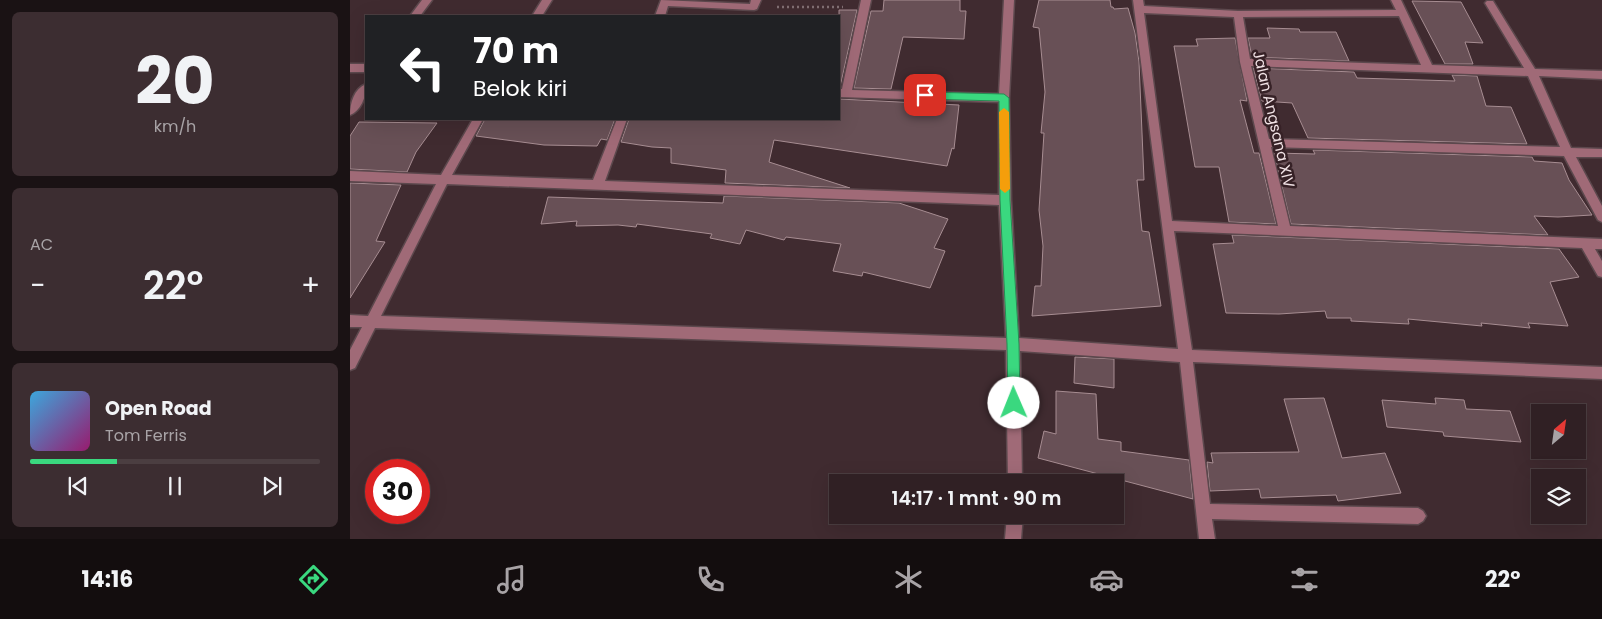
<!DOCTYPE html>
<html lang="id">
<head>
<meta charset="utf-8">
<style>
	body { margin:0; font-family:Poppins,sans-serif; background:#3c2d31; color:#f1f3f6; height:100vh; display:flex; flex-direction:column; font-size:19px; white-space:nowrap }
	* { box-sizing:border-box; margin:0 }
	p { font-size:16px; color:#a8a3a6 }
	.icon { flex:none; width:28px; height:28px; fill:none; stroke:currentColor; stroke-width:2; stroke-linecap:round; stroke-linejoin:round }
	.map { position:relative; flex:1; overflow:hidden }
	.drawer { display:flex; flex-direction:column; gap:12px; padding:12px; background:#1a1214; width:350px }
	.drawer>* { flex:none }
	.hud { position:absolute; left:15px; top:15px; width:475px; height:105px; border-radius:0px; box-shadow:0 5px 20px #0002,0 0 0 1px #4b3e41; background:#202124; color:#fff; overflow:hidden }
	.needle { width:32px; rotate:29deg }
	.tools { position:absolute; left:1181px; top:404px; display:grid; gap:10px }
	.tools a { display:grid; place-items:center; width:55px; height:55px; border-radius:0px; background:#302024; box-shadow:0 5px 20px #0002,0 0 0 1px #4b3e41; font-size:25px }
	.speed { position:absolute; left:15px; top:459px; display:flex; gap:10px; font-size:25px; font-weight:700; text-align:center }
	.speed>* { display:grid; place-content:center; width:65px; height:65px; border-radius:50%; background:#302024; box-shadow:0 5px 20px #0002,0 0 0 1px #4b3e41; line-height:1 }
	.speed .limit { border:8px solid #d22; background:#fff; color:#111 }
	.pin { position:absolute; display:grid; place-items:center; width:42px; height:42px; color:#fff; margin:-21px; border-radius:10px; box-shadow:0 2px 8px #0006 }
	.me { position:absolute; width:55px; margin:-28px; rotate:359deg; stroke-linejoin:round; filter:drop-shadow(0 0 4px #0008) }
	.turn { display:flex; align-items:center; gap:18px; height:105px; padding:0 25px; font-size:22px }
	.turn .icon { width:65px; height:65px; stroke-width:2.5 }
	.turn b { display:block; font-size:35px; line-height:42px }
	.big { font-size:38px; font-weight:600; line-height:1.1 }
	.drawer .card { flex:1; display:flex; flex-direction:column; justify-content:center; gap:8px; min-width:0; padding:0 18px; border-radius:8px; background:#3c2d31 }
	.drawer .dial { align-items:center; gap:0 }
	.dial b { font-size:65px; line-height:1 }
	.song { display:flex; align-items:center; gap:15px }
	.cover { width:60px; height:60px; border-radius:8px; background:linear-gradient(135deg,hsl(200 70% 55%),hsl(320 70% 35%)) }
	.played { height:5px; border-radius:2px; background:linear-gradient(90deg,#3ad87f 30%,#4b3e41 30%) }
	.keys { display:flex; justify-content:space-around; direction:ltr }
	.heat { display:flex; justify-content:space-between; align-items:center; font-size:28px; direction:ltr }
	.trip { position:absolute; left:479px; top:474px; width:295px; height:50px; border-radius:0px; background:#302024; box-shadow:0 5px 20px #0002,0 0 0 1px #4b3e41; font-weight:600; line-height:50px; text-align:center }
	.tab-bar { display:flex; height:80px; justify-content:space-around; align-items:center; background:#130d0e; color:#a8a3a6 }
	.tab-bar .icon { width:35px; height:35px }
	.tab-bar .active { color:#3ad87f }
	.tab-bar b { font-size:22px; color:#f1f3f6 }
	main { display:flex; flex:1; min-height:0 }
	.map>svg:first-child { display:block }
	.building { fill:#685056; stroke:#a78d92 }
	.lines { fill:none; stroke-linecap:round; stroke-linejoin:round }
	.minor-casing { stroke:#5c484d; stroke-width:3 }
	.path { stroke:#816f73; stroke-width:2.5; stroke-dasharray:2 3; stroke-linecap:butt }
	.minor { fill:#a06a77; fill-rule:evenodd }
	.route { fill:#3ad87f; stroke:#268c53 }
	.slow { fill:#f59e0b }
	.labels { text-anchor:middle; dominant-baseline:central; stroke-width:5; stroke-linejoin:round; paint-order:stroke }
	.street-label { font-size:15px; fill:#f1e2e5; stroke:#362126 }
</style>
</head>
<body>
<main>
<section class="drawer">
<div class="card dial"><b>20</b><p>km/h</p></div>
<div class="card"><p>AC</p>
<div class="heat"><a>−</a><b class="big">22°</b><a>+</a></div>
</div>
<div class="card">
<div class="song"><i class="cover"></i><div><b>Open Road</b><p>Tom Ferris</p></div></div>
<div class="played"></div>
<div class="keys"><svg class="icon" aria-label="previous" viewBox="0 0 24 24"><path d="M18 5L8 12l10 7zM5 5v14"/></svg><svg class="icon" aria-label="pause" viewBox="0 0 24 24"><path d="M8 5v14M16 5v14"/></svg><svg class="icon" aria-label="next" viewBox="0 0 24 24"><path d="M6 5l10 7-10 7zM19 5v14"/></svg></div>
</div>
</section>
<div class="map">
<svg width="1252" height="539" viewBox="0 0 1252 539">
	<rect width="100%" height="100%" fill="#402b30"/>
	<path class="building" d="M534,0H610V11H616L614,39L553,37L541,89L504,88L521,11H533Z
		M689,0H760L761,7H763L764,9L778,8L785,33L789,62L794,180H787L792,231L799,232L811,306L682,316L685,286H691L693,246L689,210L694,133H691L695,92L689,28L683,27Z
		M1062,1L1111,2L1133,43L1115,42L1123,64H1095Z
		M489,10H507L490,87H489Z
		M917,28L949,29L950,32H986L999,61L902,57L898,38H920Z
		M885,38L897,101L890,100L904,153H909L926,224L879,222L869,167H845L824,46H848L846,39Z
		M903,68L1004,72L1007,78L1105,81L1102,75L1127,76L1136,106L1161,107L1177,144L958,138L942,103L912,101Z
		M489,99L609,105L604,149L602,148L597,166L424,140L419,162L500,188L375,183L376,170L321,163V148L302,147L271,142L279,119H489Z
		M135,119H265L257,140L251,139L247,146L194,145L126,136Z
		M9,122L87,123L66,152L57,172L0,169V136Z
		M963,150L1182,157L1184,161L1212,163L1219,180L1242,215L1208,217L1184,216L1198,235L941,224L924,153L965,154Z
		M0,183L51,185L26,241L35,242L0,298Z
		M374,196L549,203L598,219L584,248L595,251L580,288L513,272L512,276L483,271L491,244L436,237L434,240L396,230L390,244L360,238L362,234L287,224L286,227L268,225L226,226L227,221L191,224L198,197L373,203Z
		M882,235L1209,249L1229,277L1200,282L1218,326L1178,323L1180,328L1131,323L1132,326L1058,319L1059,324L1001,321V318H977L975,311L929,314L876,313L863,244L884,243Z
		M725,357L764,359V388L724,383Z
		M706,391L746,394L748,439L771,442V451L839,460L843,499L688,458L694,431L706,434Z
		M974,398L992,458L1035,453L1051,493L988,501L986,495L911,498L909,489L860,491L857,462L863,463L861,453L949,452L934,399Z
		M1085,398L1114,400L1116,409L1160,411L1171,442L1094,436L1093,432L1037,427L1032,400L1086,404Z"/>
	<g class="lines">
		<g class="minor-casing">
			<path id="minor" d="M72,0H82L70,16H60Z
				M192,0H202L192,16H182Z
				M311,0L400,4L401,0H411L407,9L404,10L318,6L315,16H305Z
				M511,0H521L502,90L649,94L654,0H664L659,98L661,200L669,338L828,349L783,0H793L794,6L888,11L1046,10L1041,0H1051L1082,65L1174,68L1135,3L1137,1H1143L1185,69L1252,71V79L1189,76L1221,148L1252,149V157H1226L1252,206V222L1248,220L1214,156L921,147L940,226L1252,239V249H1245L1252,261V277L1248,276L1232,248L824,231L842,350L1252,367V379L843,362L860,504L1068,508L1073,511L1076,516L1073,521L1068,524L862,519L865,539H849L830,362L670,351L672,482H658L656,350L25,328L5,368L0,370V350L12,327H0V315L18,316L86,184L0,181V171L91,175L123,119H133L102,175L243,180L267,119H277L255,181L649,195V102L489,97V89H492ZM794,13L884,17L890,62L928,226L822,221ZM1049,16L1071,65L900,59L893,17ZM901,66L1178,76L1210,147L919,139ZM97,184L649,205L656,338L31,316Z
				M0,64H16V72H0Z
				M16,84C17,95 11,111 0,115C0,103 4,89 16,84Z
				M657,515H673L671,539H655Z"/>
		</g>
		<path class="path" d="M427,7H493"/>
		<use href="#minor" class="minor"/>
	</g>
	<path class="route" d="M575,92L654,94L659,98L660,200L669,344L670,403L668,408L664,409L660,408L658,403L657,344L650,200L649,101L575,99L570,95Z"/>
	<path class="slow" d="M654,108L659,112L660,189L655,193L650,189L649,112Z"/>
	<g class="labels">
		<g class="street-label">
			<text transform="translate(924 119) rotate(77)">Jalan Angsana XIV</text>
		</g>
	</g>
</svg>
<div class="tools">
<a><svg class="needle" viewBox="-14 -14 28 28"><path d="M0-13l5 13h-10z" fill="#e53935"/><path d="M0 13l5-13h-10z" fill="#a8a3a6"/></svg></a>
<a><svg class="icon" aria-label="layers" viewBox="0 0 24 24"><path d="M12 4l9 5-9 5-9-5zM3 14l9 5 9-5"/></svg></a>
</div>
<div class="speed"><div class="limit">30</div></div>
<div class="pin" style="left:575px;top:95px;background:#d93025"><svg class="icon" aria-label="arrive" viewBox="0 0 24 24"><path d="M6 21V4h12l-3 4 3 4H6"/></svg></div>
<svg class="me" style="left:664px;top:403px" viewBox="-20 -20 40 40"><circle r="19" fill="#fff"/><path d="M0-13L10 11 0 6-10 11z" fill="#3ad87f"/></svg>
<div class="trip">14:17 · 1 mnt · 90 m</div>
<div class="hud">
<div class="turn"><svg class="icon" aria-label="left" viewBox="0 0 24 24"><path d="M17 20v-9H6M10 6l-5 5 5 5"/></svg><div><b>70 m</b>Belok kiri</div></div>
</div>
</div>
</main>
<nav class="tab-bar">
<b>14:16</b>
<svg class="icon active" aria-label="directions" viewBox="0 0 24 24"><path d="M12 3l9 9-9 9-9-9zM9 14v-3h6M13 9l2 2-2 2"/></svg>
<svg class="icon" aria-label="music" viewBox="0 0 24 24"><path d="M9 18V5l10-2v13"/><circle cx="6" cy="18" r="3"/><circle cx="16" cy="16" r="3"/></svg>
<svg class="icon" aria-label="phone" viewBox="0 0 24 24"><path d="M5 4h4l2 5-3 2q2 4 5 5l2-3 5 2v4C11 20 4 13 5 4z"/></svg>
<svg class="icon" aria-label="climate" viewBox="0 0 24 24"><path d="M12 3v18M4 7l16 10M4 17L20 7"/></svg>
<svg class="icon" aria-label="car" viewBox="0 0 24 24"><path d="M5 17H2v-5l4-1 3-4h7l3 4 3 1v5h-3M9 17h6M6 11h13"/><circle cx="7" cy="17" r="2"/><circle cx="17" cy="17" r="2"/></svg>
<svg class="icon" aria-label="filters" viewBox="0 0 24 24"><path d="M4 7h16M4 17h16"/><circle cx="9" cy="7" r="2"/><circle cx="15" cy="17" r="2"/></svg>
<b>22°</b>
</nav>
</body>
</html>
